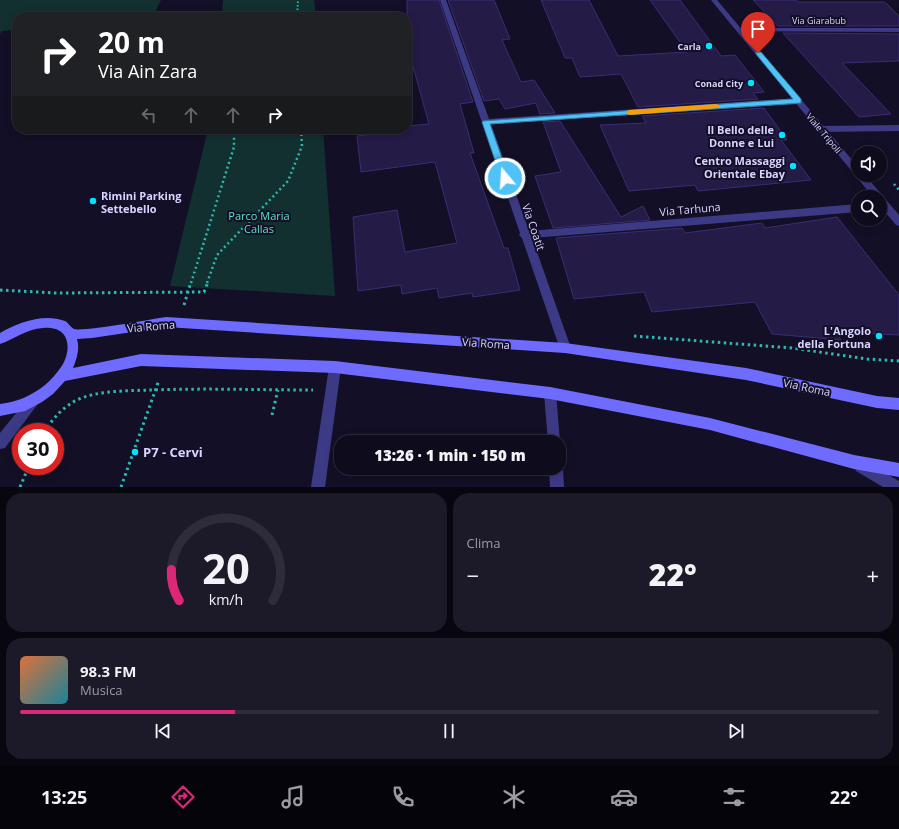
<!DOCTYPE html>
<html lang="it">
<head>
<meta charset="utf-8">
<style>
	body { margin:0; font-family:"Open Sans",sans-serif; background:#1c1929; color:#f1f3f6; height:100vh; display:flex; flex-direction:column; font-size:15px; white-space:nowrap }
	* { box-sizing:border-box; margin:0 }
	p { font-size:13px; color:#9b9ba3 }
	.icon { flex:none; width:22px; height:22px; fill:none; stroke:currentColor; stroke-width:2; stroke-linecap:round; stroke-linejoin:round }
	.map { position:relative; height:487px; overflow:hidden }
	.sheet { display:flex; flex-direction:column; gap:6px; padding:6px; background:#08060f; flex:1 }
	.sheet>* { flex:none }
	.hud { position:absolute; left:12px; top:12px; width:400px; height:122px; border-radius:16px; box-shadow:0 2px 10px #0003,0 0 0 1px #2e2b3b; background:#202124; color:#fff; overflow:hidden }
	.controls { position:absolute; left:851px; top:146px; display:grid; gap:8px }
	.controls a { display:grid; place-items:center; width:36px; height:36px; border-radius:50%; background:#0e0b1c; box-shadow:0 2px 10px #0003,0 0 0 1px #2e2b3b; font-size:20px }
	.speed { position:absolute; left:12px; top:423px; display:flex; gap:8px; font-size:20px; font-weight:700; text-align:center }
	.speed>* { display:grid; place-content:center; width:52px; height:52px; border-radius:50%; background:#0e0b1c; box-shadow:0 2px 10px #0003,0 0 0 1px #2e2b3b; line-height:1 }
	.speed .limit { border:6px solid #d22; background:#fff; color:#111 }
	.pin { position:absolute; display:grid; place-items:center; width:34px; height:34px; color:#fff; margin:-41px -17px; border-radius:50% 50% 50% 0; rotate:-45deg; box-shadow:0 0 4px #0007 }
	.pin .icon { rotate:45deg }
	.me { position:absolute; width:44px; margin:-22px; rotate:342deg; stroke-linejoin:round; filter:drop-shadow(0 0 3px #0008) }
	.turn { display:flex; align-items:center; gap:14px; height:84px; padding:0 20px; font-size:18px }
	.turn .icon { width:52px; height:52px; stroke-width:2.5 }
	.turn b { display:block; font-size:28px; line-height:34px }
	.lanes { display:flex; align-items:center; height:38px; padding:0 20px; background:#0003; justify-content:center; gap:20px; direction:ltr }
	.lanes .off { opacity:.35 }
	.big { font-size:30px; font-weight:800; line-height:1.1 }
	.sheet .tile { flex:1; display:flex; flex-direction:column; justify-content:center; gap:6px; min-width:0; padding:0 14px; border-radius:16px; background:#1c1929 }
	.sheet .dial { align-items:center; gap:0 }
	.dial svg { height:104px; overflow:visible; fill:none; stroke:#2e2b3b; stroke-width:7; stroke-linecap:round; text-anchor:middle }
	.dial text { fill:#f1f3f6; stroke:none }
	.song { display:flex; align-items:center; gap:12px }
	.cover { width:48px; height:48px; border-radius:6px; background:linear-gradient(135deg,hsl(20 70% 55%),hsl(190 70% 35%)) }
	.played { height:4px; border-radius:2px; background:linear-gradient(90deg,#db2777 25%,#2e2b3b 25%) }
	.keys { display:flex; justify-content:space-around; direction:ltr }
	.heat { display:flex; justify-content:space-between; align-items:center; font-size:22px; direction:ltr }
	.sheet .tiles { flex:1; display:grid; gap:6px; grid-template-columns:1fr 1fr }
	.tile:last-child { grid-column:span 2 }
	.trip { position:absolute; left:334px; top:435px; width:232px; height:40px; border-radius:16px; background:#0e0b1c; box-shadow:0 2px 10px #0003,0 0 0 1px #2e2b3b; font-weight:800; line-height:40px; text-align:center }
	.tabs { display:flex; height:64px; justify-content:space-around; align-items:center; background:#06040b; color:#9b9ba3 }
	.tabs .icon { width:28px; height:28px }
	.tabs .selected { color:#db2777 }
	.tabs b { font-size:18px; color:#f1f3f6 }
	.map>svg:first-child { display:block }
	.green { fill:#12302f }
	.building { fill:#241b47; stroke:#3b2d73 }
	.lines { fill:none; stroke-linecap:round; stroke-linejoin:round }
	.path-far2 { stroke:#2fb8b0; stroke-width:2; stroke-dasharray:1.5 2; stroke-linecap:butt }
	.path-far1 { stroke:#2fb8b0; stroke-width:2.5; stroke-dasharray:2 3; stroke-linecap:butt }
	.path { stroke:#2fb8b0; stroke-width:3; stroke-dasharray:2.5 3.5; stroke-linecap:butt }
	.minor { fill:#3d3a85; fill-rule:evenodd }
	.tertiary { fill:#3d3a85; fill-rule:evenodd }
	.secondary { fill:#6f6bff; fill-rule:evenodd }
	.route { fill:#4fc3f7; stroke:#337fa1 }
	.slow { fill:#f59e0b }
	.poi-dot { fill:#00e5ff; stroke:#130f26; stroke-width:1.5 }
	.labels { text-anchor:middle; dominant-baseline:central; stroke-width:4; stroke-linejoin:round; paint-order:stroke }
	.far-street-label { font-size:9px; fill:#d9d4ff; stroke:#130f26 }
	.far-poi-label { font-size:9px; font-weight:bold; fill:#d9d4ff; stroke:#130f26; text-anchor:end }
	.poi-label { font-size:11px; font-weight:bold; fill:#d9d4ff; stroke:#130f26; text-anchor:end }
	.street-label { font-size:11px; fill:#d9d4ff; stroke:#130f26 }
	.park-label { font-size:11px; fill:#5fe0c0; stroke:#130f26 }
	.near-poi-label { font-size:13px; font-weight:bold; fill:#d9d4ff; stroke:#130f26; text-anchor:start }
</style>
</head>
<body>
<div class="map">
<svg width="899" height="487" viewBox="0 0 899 487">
	<rect width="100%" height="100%" fill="#130f26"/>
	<path class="green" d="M0,0H161L153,17H17V30L2,31L0,34Z
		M223,0H314L316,17H222Z
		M208,129H323L335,296L170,286Z"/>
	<path class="building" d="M407,0H439L473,102L460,104L474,153H470L504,248H508L520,290L473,297L472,293L439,298L437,288L402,294L401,285L358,291L353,217L397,210L405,252L457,243L435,162L361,172L357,136L407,129V126L429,124L407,45Z
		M448,0H494L510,39L502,40L521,82L534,80L555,113L540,114L536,103L505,109L499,99L484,101Z
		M541,0H589L618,56L687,52L650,0H680L721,56L735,55L764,92L753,93L758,99L638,107L621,74L580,77L572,58H565Z
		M753,0H796L799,2H885L899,16V26H778Z
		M783,33L899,34V61L842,63L891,114L859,117Z
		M764,108L787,140H781L811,180L698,191L695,185L629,191L600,125L646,123L642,116Z
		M560,121L621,217L643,206L650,220L553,228L535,176L561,172L543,122Z
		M837,217L899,295V335L836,332L841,340L772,334L755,302L652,312L644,292L574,299L556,238L682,228L685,233L762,223L765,228Z"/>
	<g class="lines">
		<path class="path-far2" d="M290,17L297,15
			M297,17L298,0"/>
		<path class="path-far1" d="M894,184L899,190
			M191,283L234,147V129
			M207,283L217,255L288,181L302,146L301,129"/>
		<path class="path" d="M0,290L56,293L204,292L208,282
			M184,305L191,282
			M634,336L792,348L867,359L899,361
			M272,415L278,390
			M44,432C53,418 64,406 79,399C101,390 128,391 151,390C205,388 259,390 313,390
			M20,487L29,466
			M121,487L159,380"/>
		<path class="minor" d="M440,0H446L489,119L798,98L802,101L798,104L491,124L529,231L858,204V212L532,238L571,348L569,352L565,353L561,352L522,238L519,235L520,233Z
			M737,28H899V32L739,31L737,30Z
			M899,125V131L821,132L817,129L821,126Z
			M335,361L339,363L341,367L325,487H311L329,367L331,363Z
			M550,387L554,389L556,393L560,442L559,446V442H548L544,393L546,389Z
			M559,463L563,468L564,487H550L549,468H559Z"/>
		<path class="tertiary" d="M711,0H717L858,167V175H865L899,215V226L896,225L880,206V197H873Z
			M33,395L37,397L39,401L37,405L5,448L0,449V433L29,397Z
			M861,459L899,481V487H883L856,471L854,466L856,461Z"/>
		<path class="secondary" d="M166,317L565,343L746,368L877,396L899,398V410L877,408L746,380L565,353L166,327L92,338L77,339C80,349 77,358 73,368L141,354L335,361L550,387L710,418L854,455L899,463V477L854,469L710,430L550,399L335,373L141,366L65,381L53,394L42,402L25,411L0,416V404C17,402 31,396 45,385C51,380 58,372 63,364C73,345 67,325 43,328C26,329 15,339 0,344V333C19,322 44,313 65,321C68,322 70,327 74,329C83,332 152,319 166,317Z"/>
	</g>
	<path class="route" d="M756,52H761L801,99V103L490,124L509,178L505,182L501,178L482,122L483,121L793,99L756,54Z"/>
	<path class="slow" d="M716,104L719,105V108L629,115L626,112L629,110Z"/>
	<g class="poi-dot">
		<circle cx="709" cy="46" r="4"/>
		<circle cx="751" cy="83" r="4"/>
		<circle cx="782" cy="135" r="4"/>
		<circle cx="793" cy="166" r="4"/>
		<circle cx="93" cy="201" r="4"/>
		<circle cx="879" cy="336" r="4"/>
		<circle cx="135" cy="452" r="4"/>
	</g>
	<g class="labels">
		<g class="far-street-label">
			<text x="819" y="20">Via Giarabub</text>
			<text transform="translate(824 133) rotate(50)">Viale Tripoli</text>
		</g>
		<g class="far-poi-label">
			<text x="701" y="46">Carla</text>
			<text x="743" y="83">Conad City</text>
		</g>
		<g class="poi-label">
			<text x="774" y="129">Il Bello delle<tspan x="774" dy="13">Donne e Lui</tspan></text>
			<text x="785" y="160">Centro Massaggi<tspan x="785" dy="13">Orientale Ebay</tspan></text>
			<text x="101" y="195" text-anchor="start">Rimini Parking<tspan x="101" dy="13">Settebello</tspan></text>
			<text x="871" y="330">L'Angolo<tspan x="871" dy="13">della Fortuna</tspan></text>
		</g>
		<g class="street-label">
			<text transform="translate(690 209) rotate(-5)">Via Tarhuna</text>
			<text transform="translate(534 227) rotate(71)">Via Coatit</text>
			<text transform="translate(151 326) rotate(-5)">Via Roma</text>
			<text transform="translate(486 343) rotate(4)">Via Roma</text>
			<text transform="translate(807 387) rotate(12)">Via Roma</text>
		</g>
		<g class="park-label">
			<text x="259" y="215">Parco Maria<tspan x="259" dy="13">Callas</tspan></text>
		</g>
		<g class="near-poi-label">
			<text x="143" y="452">P7 - Cervi</text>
		</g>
	</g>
</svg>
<div class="controls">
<a><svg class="icon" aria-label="sound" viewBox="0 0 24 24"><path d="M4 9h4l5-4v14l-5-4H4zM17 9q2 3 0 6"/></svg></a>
<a><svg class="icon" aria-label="search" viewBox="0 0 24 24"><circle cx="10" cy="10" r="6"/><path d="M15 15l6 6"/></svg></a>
</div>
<div class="speed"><div class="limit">30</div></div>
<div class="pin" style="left:758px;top:53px;background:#d93025"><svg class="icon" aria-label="arrive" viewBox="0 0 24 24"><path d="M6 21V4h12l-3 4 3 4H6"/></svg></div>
<svg class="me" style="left:505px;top:178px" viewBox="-20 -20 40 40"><circle r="17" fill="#4fc3f7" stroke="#fff" stroke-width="3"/><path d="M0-11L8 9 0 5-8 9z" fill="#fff"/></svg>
<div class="trip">13:26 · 1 min · 150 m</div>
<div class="hud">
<div class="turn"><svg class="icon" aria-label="right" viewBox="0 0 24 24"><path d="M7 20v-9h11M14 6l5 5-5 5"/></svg><div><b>20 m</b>Via Ain Zara</div></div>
<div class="lanes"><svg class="icon off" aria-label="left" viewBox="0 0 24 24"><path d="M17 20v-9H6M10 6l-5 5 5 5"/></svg><svg class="icon off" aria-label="ahead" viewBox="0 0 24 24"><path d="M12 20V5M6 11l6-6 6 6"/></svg><svg class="icon off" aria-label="ahead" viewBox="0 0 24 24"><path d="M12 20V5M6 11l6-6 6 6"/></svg><svg class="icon" aria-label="right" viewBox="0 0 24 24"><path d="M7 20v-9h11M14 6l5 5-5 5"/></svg></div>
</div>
</div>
<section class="sheet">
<div class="tiles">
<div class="tile dial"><svg viewBox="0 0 100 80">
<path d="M14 69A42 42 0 1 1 86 69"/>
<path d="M14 69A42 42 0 0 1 8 45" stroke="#db2777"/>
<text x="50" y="56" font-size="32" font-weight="700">20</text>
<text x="50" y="72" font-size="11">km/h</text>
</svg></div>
<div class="tile"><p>Clima</p>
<div class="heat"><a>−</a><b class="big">22°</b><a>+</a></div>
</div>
<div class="tile">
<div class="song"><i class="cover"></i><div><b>98.3 FM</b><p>Musica</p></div></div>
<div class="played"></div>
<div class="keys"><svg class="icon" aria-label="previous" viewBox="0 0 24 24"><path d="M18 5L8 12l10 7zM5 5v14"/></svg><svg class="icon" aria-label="pause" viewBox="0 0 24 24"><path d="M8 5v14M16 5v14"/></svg><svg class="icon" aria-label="next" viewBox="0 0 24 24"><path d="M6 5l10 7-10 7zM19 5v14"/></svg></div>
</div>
</div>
</section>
<nav class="tabs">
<b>13:25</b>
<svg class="icon selected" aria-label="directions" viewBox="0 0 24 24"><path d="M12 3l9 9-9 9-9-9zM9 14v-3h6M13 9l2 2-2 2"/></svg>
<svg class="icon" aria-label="music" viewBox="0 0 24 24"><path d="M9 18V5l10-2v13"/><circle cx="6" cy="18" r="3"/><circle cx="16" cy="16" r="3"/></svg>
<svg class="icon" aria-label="phone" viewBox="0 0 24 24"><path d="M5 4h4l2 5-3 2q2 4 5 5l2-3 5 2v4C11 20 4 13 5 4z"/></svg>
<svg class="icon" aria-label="climate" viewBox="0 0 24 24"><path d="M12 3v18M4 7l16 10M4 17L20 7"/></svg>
<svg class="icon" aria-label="car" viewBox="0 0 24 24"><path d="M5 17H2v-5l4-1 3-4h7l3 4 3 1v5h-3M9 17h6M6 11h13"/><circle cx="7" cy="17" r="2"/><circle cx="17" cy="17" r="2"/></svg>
<svg class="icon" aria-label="filters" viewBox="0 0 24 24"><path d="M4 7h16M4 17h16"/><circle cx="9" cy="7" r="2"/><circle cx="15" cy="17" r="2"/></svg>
<b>22°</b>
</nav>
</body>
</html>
